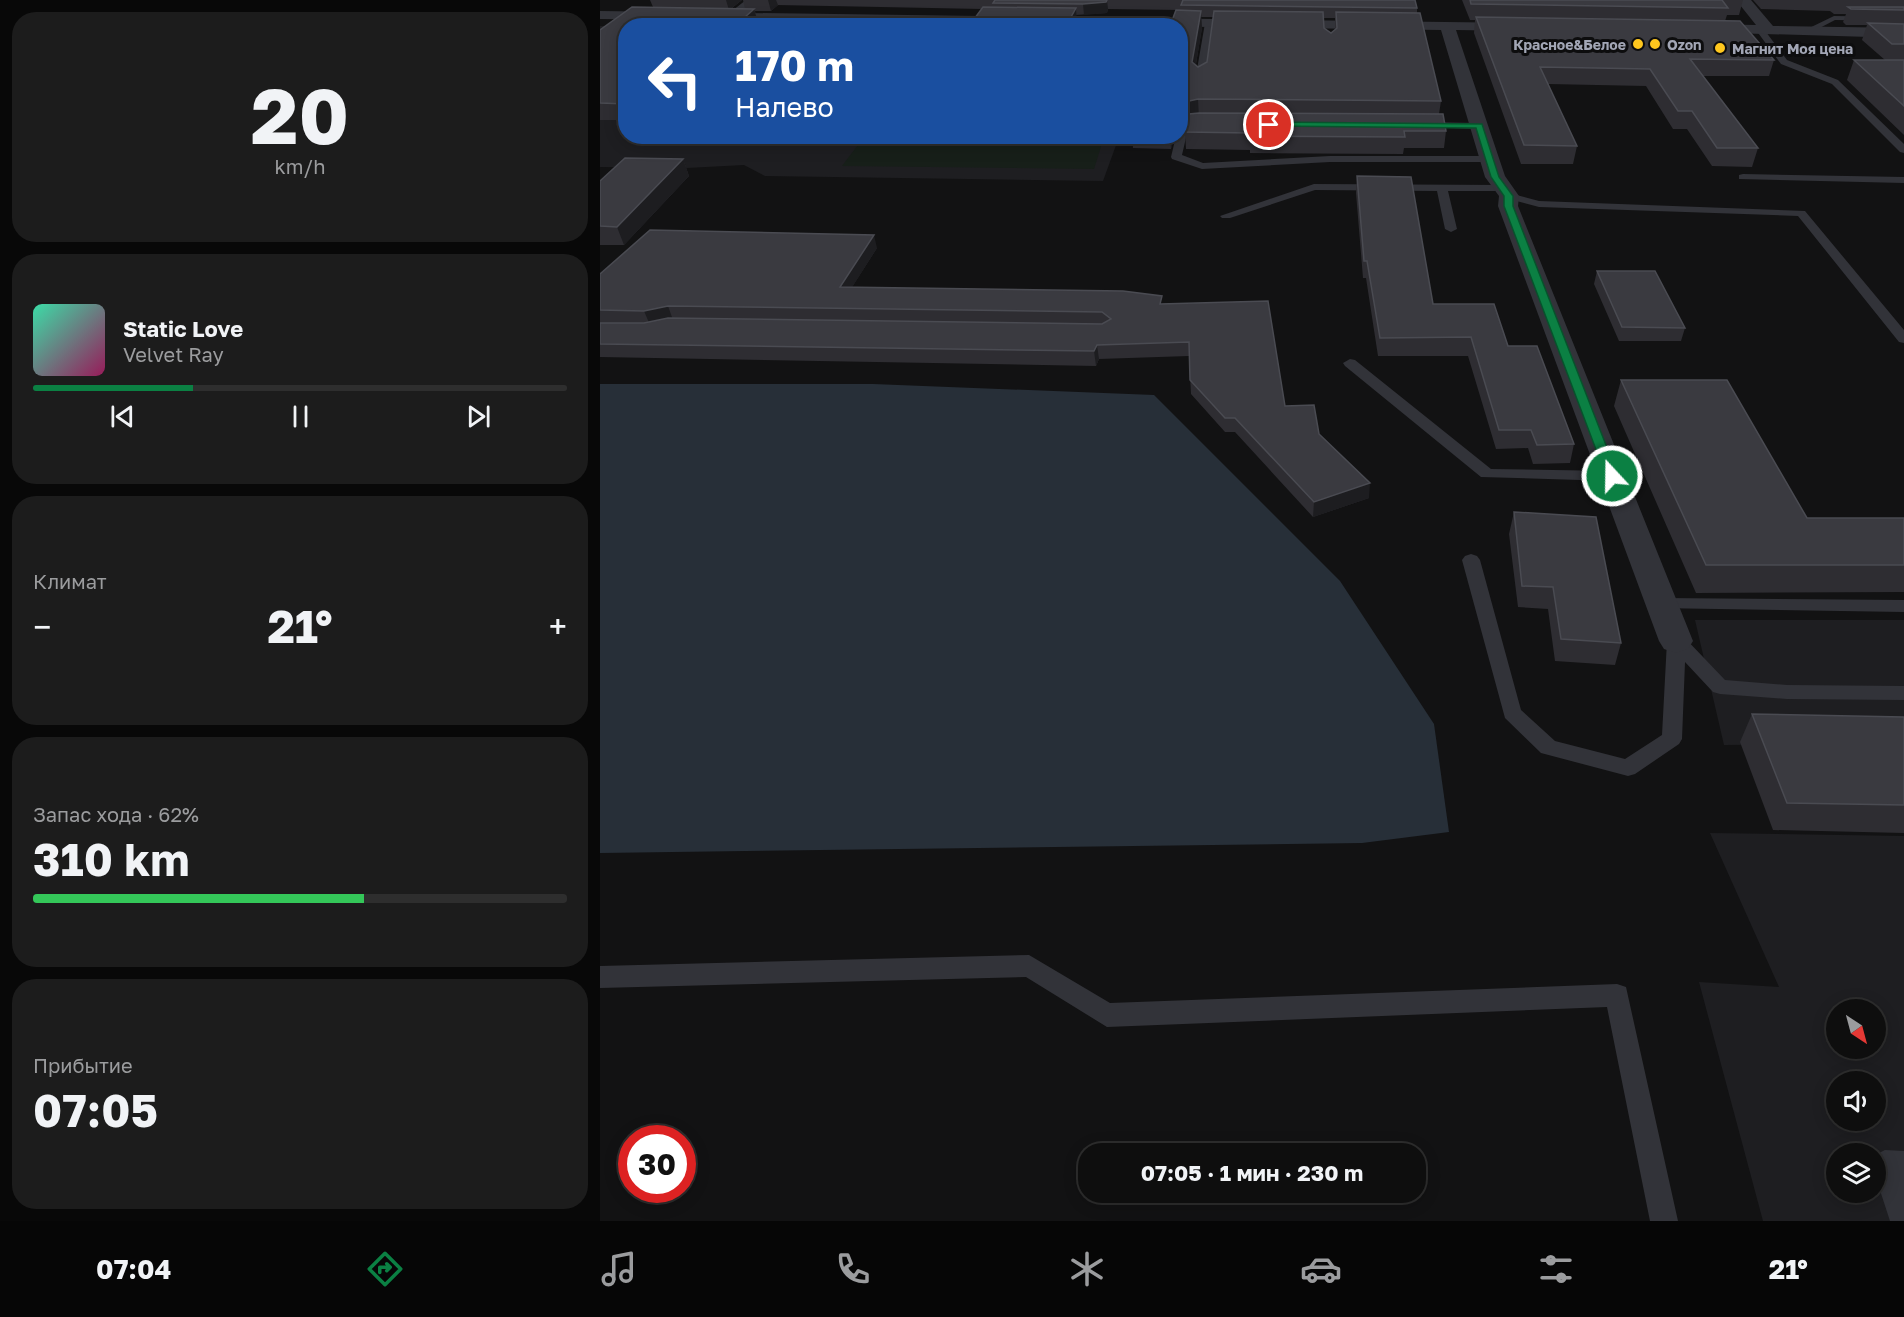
<!DOCTYPE html>
<html lang="ru">
<head>
<meta charset="utf-8">
<style>
	body { margin:0; font-family:"Golos Text",sans-serif; background:#1c1c1c; color:#f1f3f6; height:100vh; display:flex; flex-direction:column; font-size:22px; white-space:nowrap }
	* { box-sizing:border-box; margin:0 }
	p { font-size:20px; color:#9b9c9e }
	.icon { flex:none; width:33px; height:33px; fill:none; stroke:currentColor; stroke-width:2; stroke-linecap:round; stroke-linejoin:round }
	.map { position:relative; flex:1; overflow:hidden }
	.sheet { display:flex; flex-direction:column; gap:12px; padding:12px; background:#080808; width:600px }
	.sheet>* { flex:none }
	.guide { position:absolute; left:18px; top:18px; width:570px; height:126px; border-radius:24px; box-shadow:0 3px 15px #0003,0 0 0 2px #2e2e2e; background:#1a4fa0; color:#fff; overflow:hidden }
	.needle { width:39px; rotate:144deg }
	.buttons { position:absolute; left:1226px; top:999px; display:grid; gap:12px }
	.buttons a { display:grid; place-items:center; width:60px; height:60px; border-radius:50%; background:#0e0e0e; box-shadow:0 3px 15px #0003,0 0 0 2px #2e2e2e; font-size:30px }
	.speed { position:absolute; left:18px; top:1125px; display:flex; gap:12px; font-size:30px; font-weight:700; text-align:center }
	.speed>* { display:grid; place-content:center; width:78px; height:78px; border-radius:50%; background:#0e0e0e; box-shadow:0 3px 15px #0003,0 0 0 2px #2e2e2e; line-height:1 }
	.speed .limit { border:9px solid #d22; background:#fff; color:#111 }
	.pin { position:absolute; display:grid; place-items:center; width:51px; height:51px; color:#fff; margin:-26px; border:3px solid #fff; border-radius:50%; box-shadow:0 2px 6px #0007 }
	.me { position:absolute; width:66px; margin:-33px; rotate:339deg; stroke-linejoin:round; filter:drop-shadow(0 0 4px #0008) }
	.turn { display:flex; align-items:center; gap:21px; height:126px; padding:0 18px; font-size:27px }
	.turn .icon { width:78px; height:78px; stroke-width:2.5 }
	.turn b { display:block; font-size:42px; line-height:51px }
	.big { font-size:45px; font-weight:700; line-height:1.1 }
	.sheet .card { flex:1; display:flex; flex-direction:column; justify-content:center; gap:9px; min-width:0; padding:0 21px; border-radius:24px; background:#1c1c1c }
	.sheet .dial { align-items:center; gap:0 }
	.dial b { font-size:78px; line-height:1 }
	.song { display:flex; align-items:center; gap:18px }
	.cover { width:72px; height:72px; border-radius:9px; background:linear-gradient(135deg,hsl(160 70% 55%),hsl(330 70% 35%)) }
	.played { height:6px; border-radius:3px; background:linear-gradient(90deg,#0b8043 30%,#2e2e2e 30%) }
	.keys { display:flex; justify-content:space-around; direction:ltr }
	.heat { display:flex; justify-content:space-between; align-items:center; font-size:33px; direction:ltr }
	.charge { height:9px; border-radius:4px; background:linear-gradient(90deg,#34c759 62%,#2e2e2e 0) }
	.trip { position:absolute; left:478px; top:1143px; width:348px; height:60px; border-radius:24px; background:#0e0e0e; box-shadow:0 3px 15px #0003,0 0 0 2px #2e2e2e; font-weight:700; line-height:60px; text-align:center }
	.tab-bar { display:flex; height:96px; justify-content:space-around; align-items:center; background:#060606; color:#9b9c9e }
	.tab-bar .icon { width:42px; height:42px }
	.tab-bar .active { color:#0b8043 }
	.tab-bar b { font-size:27px; color:#f1f3f6 }
	main { display:flex; flex:1; min-height:0 }
	.map>svg:first-child { display:block }
	.built { fill:#1e1e21; fill-rule:evenodd }
	.green { fill:#171f19 }
	.water { fill:#272f38 }
	.lines { fill:none; stroke-linecap:round; stroke-linejoin:round }
	.service { fill:#323339; fill-rule:evenodd }
	.minor { fill:#323339; fill-rule:evenodd }
	.wall { fill:#2e2d32; fill-rule:evenodd }
	.shaded-wall { fill:#1d1d20 }
	.building { fill:#3a3a40; stroke:#4a4b52; stroke-width:1.5 }
	.route { fill:#0b8043; stroke:#07532c; stroke-width:1.5 }
	.poi-dot { fill:#ffc71e; stroke:#0d0d0e; stroke-width:2 }
	.labels { text-anchor:middle; dominant-baseline:central; stroke-width:6; stroke-linejoin:round; paint-order:stroke }
	.far-poi-label { font-size:14px; font-weight:bold; fill:#a2a6b5; stroke:#0d0d0e; text-anchor:start }
</style>
</head>
<body>
<main>
<section class="sheet">
<div class="card dial"><b>20</b><p>km/h</p></div>
<div class="card">
<div class="song"><i class="cover"></i><div><b>Static Love</b><p>Velvet Ray</p></div></div>
<div class="played"></div>
<div class="keys"><svg class="icon" aria-label="previous" viewBox="0 0 24 24"><path d="M18 5L8 12l10 7zM5 5v14"/></svg><svg class="icon" aria-label="pause" viewBox="0 0 24 24"><path d="M8 5v14M16 5v14"/></svg><svg class="icon" aria-label="next" viewBox="0 0 24 24"><path d="M6 5l10 7-10 7zM19 5v14"/></svg></div>
</div>
<div class="card"><p>Климат</p>
<div class="heat"><a>−</a><b class="big">21°</b><a>+</a></div>
</div>
<div class="card"><p>Запас хода · 62%</p><b class="big">310 km</b><div class="charge"></div></div>
<div class="card"><p>Прибытие</p><b class="big">07:05</b></div>
</section>
<div class="map">
<svg width="1304" height="1221" viewBox="0 0 1304 1221">
	<rect width="100%" height="100%" fill="#121213"/>
	<path class="built" d="M0,26H25L26,136L519,137L503,181L165,176L144,165L87,168L0,167Z
		M1095,620H1304V743L1124,745Z
		M1110,833L1304,836V1221H1163L1099,982L1179,987ZM1236,1010H1275V1048H1236ZM1236,1082H1275V1120H1236ZM1236,1154H1275V1192H1236Z"/>
	<path class="green" d="M264,137V136L504,137L494,169L242,166Z"/>
	<path class="water" d="M0,384H273L554,395L740,581L834,724L849,832L762,843L0,853Z"/>
	<g class="lines">
		<path class="service" d="M146,0H155L134,18H128V14Z
			M1234,16L1304,17V21L1235,20L1210,33L1203,31Z
			M609,21L613,23L605,81L600,84L595,81L605,23Z
			M1157,28H1163L1187,60L1238,80L1304,144V153L1300,152L1232,84L1181,64L1156,30Z
			M610,121L613,122V126L588,129L582,155L603,163L730,156H889L894,159L889,162H730L602,169L572,159L571,157L576,136H580V125Z
			M821,122L879,123L884,126L879,129L817,127L816,125Z
			M1143,174L1304,177V183L1139,179V175Z
			M714,184L903,185L908,188L903,191H848L857,229L851,232L845,229L837,191L715,190L630,218H622L620,216Z
			M909,193L939,201L1205,211L1304,330V343L1299,342L1198,216L939,207L905,198V194Z
			M750,359L755,360L891,469L1012,471L1020,476L1012,481L881,477L745,366L743,363Z
			M871,554L877,556L880,560L921,710L955,741L1025,759L1062,735L1067,641L1069,636L1076,635L1083,636L1125,680L1187,685L1304,686V700L1187,699L1120,694L1113,692L1085,662L1082,739L1079,744L1035,774L1028,776L941,753L905,718L862,560L865,556Z
			M1062,598L1304,600V612L1056,608L1053,604L1056,600Z
			M429,955L510,1003L1017,984L1026,987L1078,1221H1050L1007,1007L507,1027L426,977L0,988V966Z
			M1285,1150L1304,1151V1221H1290L1275,1175V1155Z"/>
		<path class="minor" d="M1136,0H1151L1173,26L1304,28V38L1098,32L1095,29L1098,26L1103,24L1156,25Z
			M0,11L924,23L927,26L924,29L919,31L856,30L905,176L919,196L918,206L1093,641L1088,649L1076,653L1064,649L1059,641L898,206L899,196L885,177L841,30L0,19Z"/>
	</g>
	<path class="wall" d="M50,0H142L132,8L145,9L143,0H815L817,8V13L841,101L839,114L846,131L844,148H804L803,154L650,153V150L586,149L585,132L588,121L580,123L581,10L508,9L507,13L476,15L477,26H369L382,9L178,5L171,11H155L158,23L155,26H26V120H0V30L53,7ZM601,17H613L607,62L598,67L596,64L602,28ZM724,18H735V30L731,33L724,28Z
		M862,0H1143L1139,15H1127L1125,21L1174,60L1169,76H1103L1158,148L1152,167L1112,166L1087,129H1073L1046,86L948,84L977,146L973,164H921L874,33L875,20H870Z
		M1153,0H1304V135L1247,80L1254,60H1285L1262,40L1267,25H1246L1243,22L1246,14H1234L1230,11L1161,9Z
		M532,136H574L571,149L533,148Z
		M83,159L89,176L24,245H0V181Z
		M757,176L833,304L908,346L974,444L970,463L933,464L928,448L896,449L868,356H778L766,278H763L756,193Z
		M277,248L252,287L562,304L719,434L769,498L713,517L635,432H625L591,394L589,356L499,359L496,366L0,357V274Z
		M997,271L1085,328L1081,341H1019L994,284Z
		M1021,380L1207,518H1304V592L1096,593L1014,406Z
		M914,512L1021,643L1015,665L955,661L948,609L918,607L909,534Z
		M1152,714L1304,717V833L1173,830L1140,742Z"/>
	<path class="shaded-wall" d="M126,0H142L129,10Z
		M168,0H176L178,5L171,11Z
		M507,0L508,9L507,13L484,15L483,4Z
		M476,8L477,26H466Z
		M154,9L158,23L155,26H135Z
		M601,11L602,28L593,81L592,62Z
		M598,99L599,119L580,123V103Z
		M570,136H574L571,149Z
		M83,159L89,176L24,245L17,227Z
		M274,235L277,248L244,300L240,287Z
		M68,306L73,320L50,325L44,311Z
		M497,345L499,359L496,366L494,351Z
		M770,483L769,498L713,517L714,502Z"/>
	<path class="building" d="M395,0H507L506,2L483,4L393,3Z
		M583,0H815L817,8L581,5Z
		M870,0H1122L1128,8L871,4Z
		M32,7L154,9L135,26H26V104L0,103V30Z
		M383,7L476,8L466,26H369Z
		M1248,7H1304V10L1251,9Z
		M576,10L601,11L592,62L598,67L607,62L614,11L723,12L724,28L731,33L737,28L736,12L820,13L841,101L598,99L580,103V26H570Z
		M876,17L1140,21L1174,60L1090,59L1158,148H1117L1092,111H1078L1050,69L940,67L977,146L924,145Z
		M1268,23L1304,24V44H1292Z
		M1254,60H1304V106Z
		M599,113L843,114L846,131H804L805,137L650,136V133L585,132L589,114Z
		M25,158L83,159L17,227L0,226V181Z
		M757,176L811,177L833,304H894L908,346H937L974,444L937,445L931,430H899L871,337L780,338L767,261H764Z
		M50,230L274,235L240,287L523,291L562,296L560,304L668,301L685,406L714,405L719,434L770,483L714,502L635,418H625L590,380L589,342L497,345L494,351L0,344V323H44L68,318L502,324L511,319L502,312L68,306L44,311L0,310V274Z
		M997,271H1055L1085,328L1022,327Z
		M1021,380H1127L1207,518H1304V565H1106Z
		M914,512L996,517L1021,643L961,639L953,587L922,586Z
		M1152,714L1304,717V805L1187,803Z"/>
	<path class="route" d="M669,122L882,124L899,177L913,196V206L1018,476L1017,479L1012,480L1006,476L904,206V196L891,177L876,128L666,126V123Z"/>
	<g class="poi-dot">
		<circle cx="1038" cy="44" r="6"/>
		<circle cx="1055" cy="44" r="6"/>
		<circle cx="1120" cy="48" r="6"/>
	</g>
	<g class="labels">
		<g class="far-poi-label">
			<text x="1026" y="44" text-anchor="end">Красное&amp;Белое</text>
			<text x="1067" y="44">Ozon</text>
			<text x="1132" y="48">Магнит Моя цена</text>
		</g>
	</g>
</svg>
<div class="buttons">
<a><svg class="needle" viewBox="-14 -14 28 28"><path d="M0-13l5 13h-10z" fill="#e53935"/><path d="M0 13l5-13h-10z" fill="#9b9c9e"/></svg></a>
<a><svg class="icon" aria-label="sound" viewBox="0 0 24 24"><path d="M4 9h4l5-4v14l-5-4H4zM17 9q2 3 0 6"/></svg></a>
<a><svg class="icon" aria-label="layers" viewBox="0 0 24 24"><path d="M12 4l9 5-9 5-9-5zM3 14l9 5 9-5"/></svg></a>
</div>
<div class="speed"><div class="limit">30</div></div>
<div class="pin" style="left:669px;top:125px;background:#d93025"><svg class="icon" aria-label="arrive" viewBox="0 0 24 24"><path d="M6 21V4h12l-3 4 3 4H6"/></svg></div>
<svg class="me" style="left:1012px;top:476px" viewBox="-20 -20 40 40"><circle r="17" fill="#0b8043" stroke="#fff" stroke-width="3"/><path d="M0-11L8 9 0 5-8 9z" fill="#fff"/></svg>
<div class="trip">07:05 · 1 мин · 230 m</div>
<div class="guide">
<div class="turn"><svg class="icon" aria-label="left" viewBox="0 0 24 24"><path d="M17 20v-9H6M10 6l-5 5 5 5"/></svg><div><b>170 m</b>Налево</div></div>
</div>
</div>
</main>
<nav class="tab-bar">
<b>07:04</b>
<svg class="icon active" aria-label="directions" viewBox="0 0 24 24"><path d="M12 3l9 9-9 9-9-9zM9 14v-3h6M13 9l2 2-2 2"/></svg>
<svg class="icon" aria-label="music" viewBox="0 0 24 24"><path d="M9 18V5l10-2v13"/><circle cx="6" cy="18" r="3"/><circle cx="16" cy="16" r="3"/></svg>
<svg class="icon" aria-label="phone" viewBox="0 0 24 24"><path d="M5 4h4l2 5-3 2q2 4 5 5l2-3 5 2v4C11 20 4 13 5 4z"/></svg>
<svg class="icon" aria-label="climate" viewBox="0 0 24 24"><path d="M12 3v18M4 7l16 10M4 17L20 7"/></svg>
<svg class="icon" aria-label="car" viewBox="0 0 24 24"><path d="M5 17H2v-5l4-1 3-4h7l3 4 3 1v5h-3M9 17h6M6 11h13"/><circle cx="7" cy="17" r="2"/><circle cx="17" cy="17" r="2"/></svg>
<svg class="icon" aria-label="filters" viewBox="0 0 24 24"><path d="M4 7h16M4 17h16"/><circle cx="9" cy="7" r="2"/><circle cx="15" cy="17" r="2"/></svg>
<b>21°</b>
</nav>
</body>
</html>
